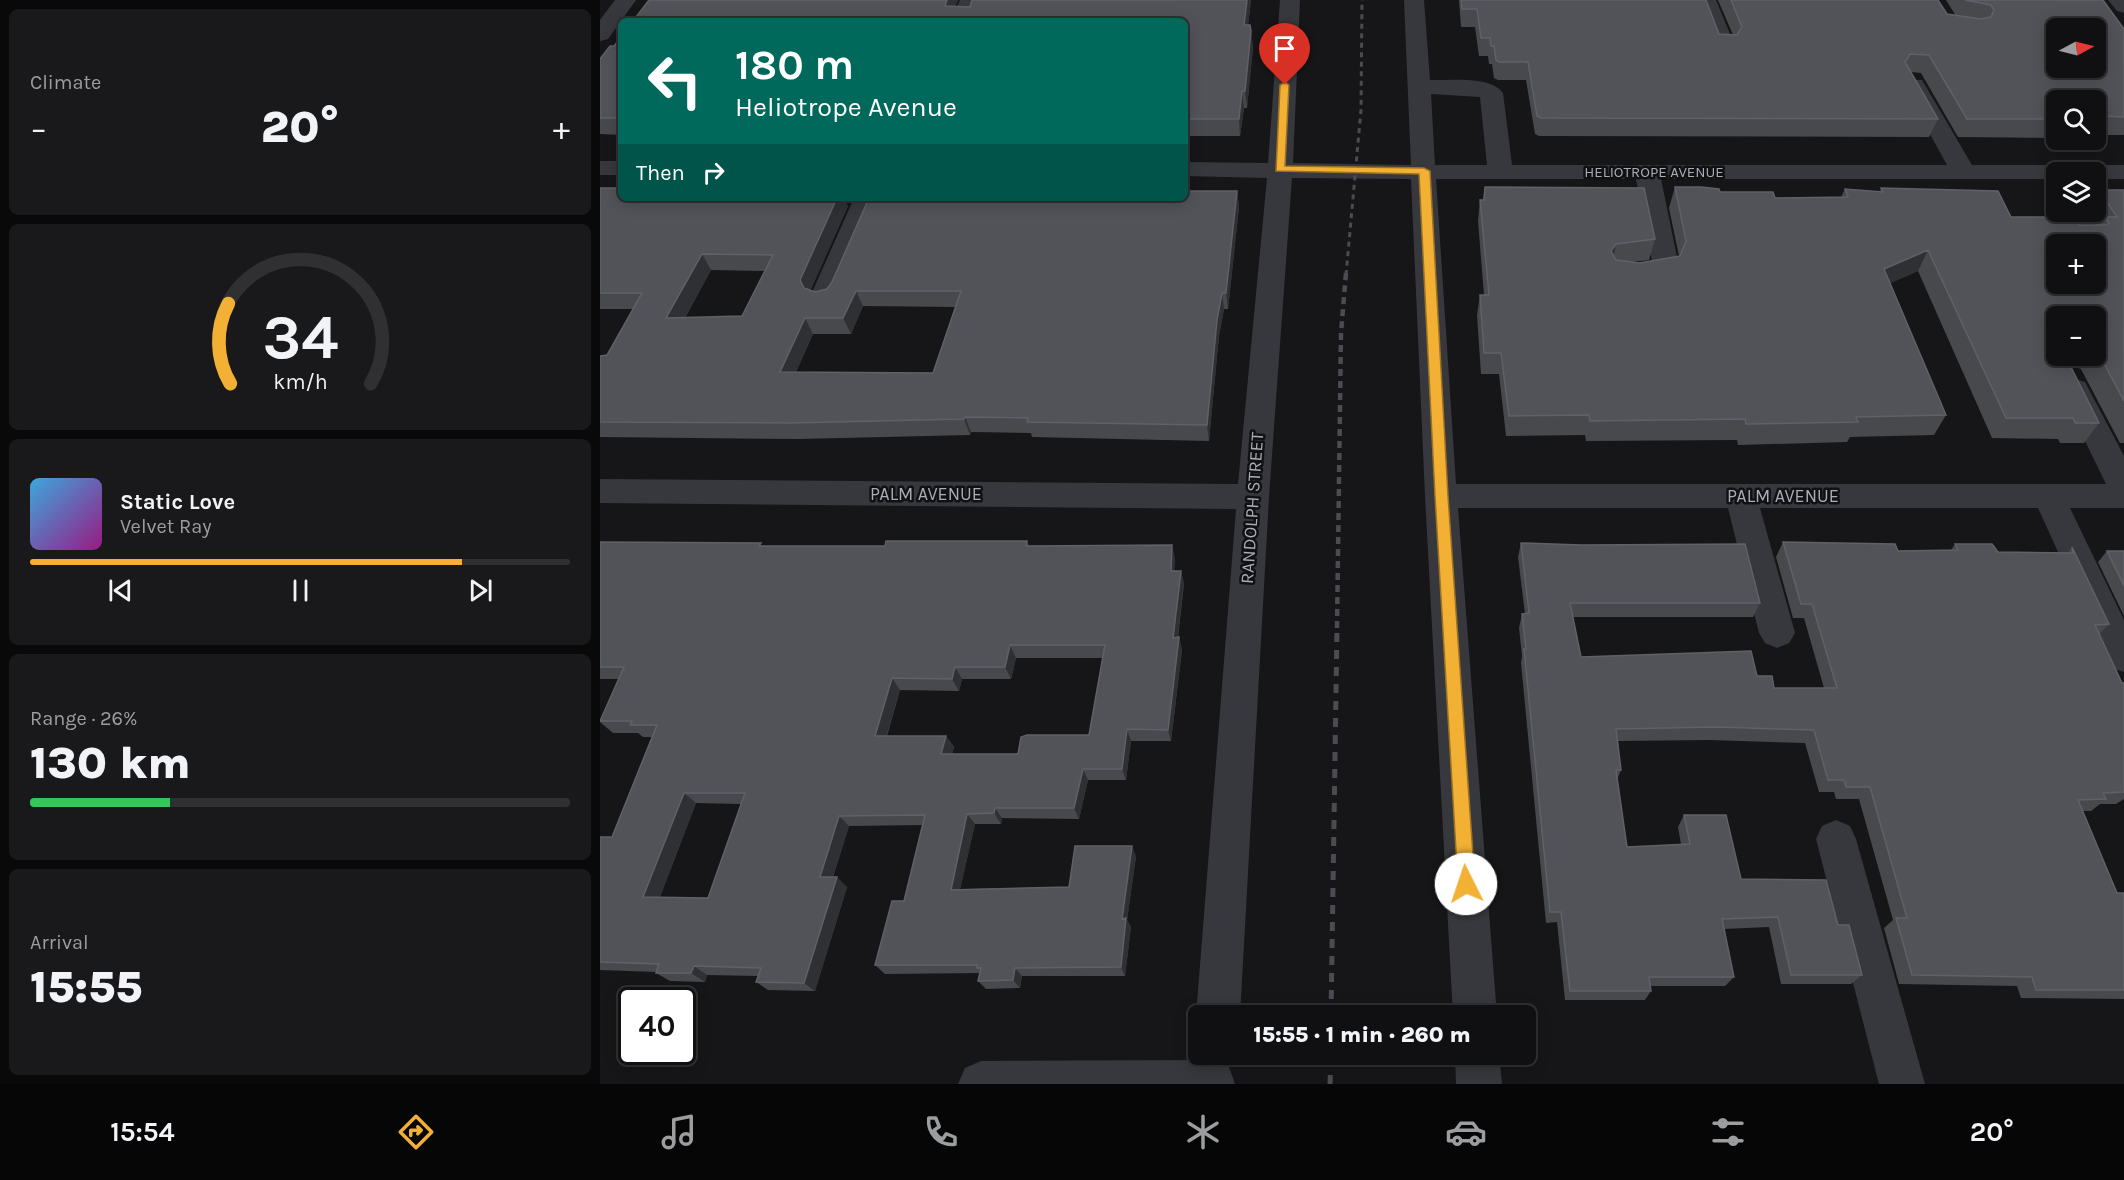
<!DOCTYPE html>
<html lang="en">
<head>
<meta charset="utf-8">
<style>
	body { margin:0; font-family:Karla,sans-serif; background:#19191b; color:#f1f3f6; height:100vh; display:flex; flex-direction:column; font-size:22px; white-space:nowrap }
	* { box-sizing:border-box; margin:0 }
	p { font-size:20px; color:#9c9d9f }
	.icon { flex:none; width:33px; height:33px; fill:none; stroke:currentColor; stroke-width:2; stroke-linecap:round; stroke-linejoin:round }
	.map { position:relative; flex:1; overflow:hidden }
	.drawer { display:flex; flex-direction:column; gap:9px; padding:9px; background:#09090a; width:600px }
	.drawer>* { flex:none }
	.banner { position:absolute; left:18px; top:18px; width:570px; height:183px; border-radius:9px; box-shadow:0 3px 15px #0003,0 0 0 2px #303032; background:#00695c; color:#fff; overflow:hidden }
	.needle { width:39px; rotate:83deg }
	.controls { position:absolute; left:1446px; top:18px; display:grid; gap:12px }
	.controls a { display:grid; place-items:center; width:60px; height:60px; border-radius:9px; background:#101012; box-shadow:0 3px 15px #0003,0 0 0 2px #303032; font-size:30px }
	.speed { position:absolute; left:18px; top:987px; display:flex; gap:12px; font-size:30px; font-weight:700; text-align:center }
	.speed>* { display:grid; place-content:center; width:78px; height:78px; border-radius:50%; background:#101012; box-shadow:0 3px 15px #0003,0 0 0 2px #303032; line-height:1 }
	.speed .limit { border:3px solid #111; border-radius:9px; background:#fff; color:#111 }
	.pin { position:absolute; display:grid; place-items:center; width:51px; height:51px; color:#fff; margin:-62px -26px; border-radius:50% 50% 50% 0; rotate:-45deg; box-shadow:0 0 6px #0007 }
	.pin .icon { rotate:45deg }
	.me { position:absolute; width:66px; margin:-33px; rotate:356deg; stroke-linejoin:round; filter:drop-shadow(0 0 4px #0008) }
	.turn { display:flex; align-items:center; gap:21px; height:126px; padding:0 18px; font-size:27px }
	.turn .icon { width:78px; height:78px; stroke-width:2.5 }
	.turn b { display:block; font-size:42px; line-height:51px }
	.then { display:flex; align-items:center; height:57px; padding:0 18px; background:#0003; gap:12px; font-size:22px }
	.big { font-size:45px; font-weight:800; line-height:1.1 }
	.drawer .tile { flex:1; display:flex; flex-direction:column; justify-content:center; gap:9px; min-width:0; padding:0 21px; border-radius:9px; background:#19191b }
	.drawer .dial { align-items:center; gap:0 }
	.dial svg { height:156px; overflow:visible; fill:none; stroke:#303032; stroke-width:7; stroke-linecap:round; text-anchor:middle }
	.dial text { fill:#f1f3f6; stroke:none }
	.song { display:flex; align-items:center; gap:18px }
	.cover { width:72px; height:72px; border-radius:9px; background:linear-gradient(135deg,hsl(200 70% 55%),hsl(310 70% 35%)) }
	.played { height:6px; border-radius:3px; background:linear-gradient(90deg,#f2b134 80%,#303032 80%) }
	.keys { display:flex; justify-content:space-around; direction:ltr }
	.heat { display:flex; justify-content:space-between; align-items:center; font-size:33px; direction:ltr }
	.charge { height:9px; border-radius:4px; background:linear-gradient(90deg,#34c759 26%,#303032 0) }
	.trip { position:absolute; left:588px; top:1005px; width:348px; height:60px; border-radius:9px; background:#101012; box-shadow:0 3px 15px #0003,0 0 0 2px #303032; font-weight:800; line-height:60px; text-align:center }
	.menu { display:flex; height:96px; justify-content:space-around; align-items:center; background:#060607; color:#9c9d9f }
	.menu .icon { width:42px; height:42px }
	.menu .current { color:#f2b134 }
	.menu b { font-size:27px; color:#f1f3f6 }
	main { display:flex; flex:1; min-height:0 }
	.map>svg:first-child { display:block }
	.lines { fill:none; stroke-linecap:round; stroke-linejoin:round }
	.minor { fill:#37383d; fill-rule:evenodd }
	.rail-far2 { stroke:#4a4c52; stroke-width:3; stroke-dasharray:5 4.5; stroke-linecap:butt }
	.rail-far1 { stroke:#4a4c52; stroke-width:4.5; stroke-dasharray:7 5; stroke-linecap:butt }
	.rail { stroke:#4a4c52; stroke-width:5; stroke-dasharray:9 8; stroke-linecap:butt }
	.wall { fill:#47494d; fill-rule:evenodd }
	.shaded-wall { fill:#2f3033 }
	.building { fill:#525359; stroke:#5f6168; stroke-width:1.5; fill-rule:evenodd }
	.route { fill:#f2b134; stroke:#9d7322; stroke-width:1.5 }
	.labels { text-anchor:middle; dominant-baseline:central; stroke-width:5; stroke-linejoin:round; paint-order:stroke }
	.far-street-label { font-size:15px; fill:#a8adb8; stroke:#111113 }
	.street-label { font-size:18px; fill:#a8adb8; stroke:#111113 }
</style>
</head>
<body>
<main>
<section class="drawer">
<div class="tile"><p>Climate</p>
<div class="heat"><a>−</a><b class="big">20°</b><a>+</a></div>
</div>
<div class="tile dial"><svg viewBox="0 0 100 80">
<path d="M14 69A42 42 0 1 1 86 69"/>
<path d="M14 69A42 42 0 0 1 13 28" stroke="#f2b134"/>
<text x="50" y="56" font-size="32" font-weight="700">34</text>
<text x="50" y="72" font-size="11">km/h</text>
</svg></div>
<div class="tile">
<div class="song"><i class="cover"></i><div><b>Static Love</b><p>Velvet Ray</p></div></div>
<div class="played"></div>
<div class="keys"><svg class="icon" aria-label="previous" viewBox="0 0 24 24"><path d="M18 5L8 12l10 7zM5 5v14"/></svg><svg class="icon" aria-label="pause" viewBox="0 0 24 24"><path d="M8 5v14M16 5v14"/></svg><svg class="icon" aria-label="next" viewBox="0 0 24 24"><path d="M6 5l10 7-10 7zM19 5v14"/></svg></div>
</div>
<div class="tile"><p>Range · 26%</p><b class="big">130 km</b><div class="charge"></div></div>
<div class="tile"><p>Arrival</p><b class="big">15:55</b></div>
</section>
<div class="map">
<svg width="1524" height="1084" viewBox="0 0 1524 1084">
	<rect width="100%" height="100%" fill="#161618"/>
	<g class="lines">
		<path class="minor" d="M15,0H36L8,39L0,41V20Z
			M360,0H380L373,21H351Z
			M680,0H700L693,163L811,165L804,0H824L830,80C849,81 890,75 903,93L912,165H1347L1303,85L1306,80H1322L1325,85L1372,165H1524V179H1496V172H1456V179H1061L1078,262L1072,276L1029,282L1019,279L1015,273L1019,267L1052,262L1036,179H836L856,484H1506L1460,390L1465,382L1475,379L1485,382L1524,456V508H1470L1524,620V672L1511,668L1438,508H1160L1195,633L1189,643L1177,648L1165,643L1159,633L1128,508H858L897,1016H853L825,496L811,179L692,178L669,497L640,1016H598V1021L596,1016L636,509L0,503V479L638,484L667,178L585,176V162L668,163ZM831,94L880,97L887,165H835Z
			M1096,0H1116L1135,46L1132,51H1116Z
			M1508,0H1524V13L1517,11Z
			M0,161H21V175H0Z
			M254,198H280L238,297L234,303L224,306L214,303L210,297Z
			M1456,205V212H1472L1493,244H1467L1447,212L1451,206Z
			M1236,820L1250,826L1256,839L1325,1084H1279L1216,839L1222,826Z
			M855,1054H899L902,1084H856Z
			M613,1060L629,1067L635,1084H358L365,1068L381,1061Z"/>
		<path class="rail-far2" d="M746,275L761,110L762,0"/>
		<path class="rail-far1" d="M737,628L741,333L746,273"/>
		<path class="rail" d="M731,1016L737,627
			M730,1084L731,1054"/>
	</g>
	<path class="wall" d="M358,0L355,6L370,7L372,0H651L648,25L653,47L647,108H644L640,136H585V21H33Z
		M859,0H1106L1119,34L1133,35L1118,0H1338L1347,14L1356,16L1346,0H1503L1524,29V135H1496V100H1456V138L1358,137L1321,73L1311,72L1338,119L1329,137L939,136L935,134L926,80H898L894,78L892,64H889L888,56H879L875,27H861Z
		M21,37V135L0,134V59L14,46Z
		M885,187L1055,239L1049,260L1032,262L1039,263L1079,256L1069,208L1075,187L1175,198L1241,197L1245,189L1280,192L1281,188L1411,217L1480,225H1496L1487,212H1496V196L1499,190H1524V443H1520L1481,369L1470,365L1499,423L1484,443H1460L1458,439L1392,438L1318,271L1290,283L1346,415L1334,435L1250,437L1247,442L1138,445L1137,440L986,441L985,435L906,436L899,374H881L877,315L880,295H884L878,221L880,200H883ZM1496,316V356H1456Z
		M0,188L248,206L210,291L215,292L637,191L639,207L628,309H624L619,336L609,441L432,437L431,433L371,432L370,435L199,439L0,437V356L7,355L33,309H0ZM111,270L165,271L142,316L85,318ZM263,306L355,307L333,373L196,372L213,334H251Z
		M427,541L429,546L575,558L574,571H581L584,584L578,638L579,637L582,650L571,741H531L526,780H488L479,819L402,818L401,824H375L360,889L469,887L536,856L527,920L531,927L525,976H422L420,988L386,989L378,981L380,973L285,974L275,965L304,901L323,825L249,826L233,877L247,887L215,991L168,990L156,982L158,976L107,975L105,982L70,981L56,973L57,972L0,970V837H12L52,737H43L38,733H13L0,722L19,679H0V542L164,546H285ZM416,658H503L489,735L418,754H352L354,747L346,736H287L300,690L359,691L362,679H411ZM96,803L141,804L108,898L60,897Z
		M1183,542L1298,551L1351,550L1355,544L1398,552L1468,553L1472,547L1509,624L1499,634L1522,683H1524V799L1516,804H1500L1491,811H1483L1517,893H1524V999L1421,998L1417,986L1299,984L1284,928L1293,920L1259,799H1236L1234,792H1219L1205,743L1109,740L1018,741L1021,770L1017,780L1027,847L1081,844L1078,827L1084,815L1141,879L1238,925L1262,975L1251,984H1181L1169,927L1124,929L1134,977L1125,986H1051V991L1045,1000H965L957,922L946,923L921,663L922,656L919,628L922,614H925L918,557L921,543L1160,603L1153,617H973L981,657L1157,676L1174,688H1224L1204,618H1193L1176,557Z
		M1507,551H1524V616L1498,562Z"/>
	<path class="shaded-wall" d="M347,0H358L350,21L345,6Z
		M647,0H651L646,42L644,25Z
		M651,31L653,47L647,108L645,91Z
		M642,91L644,108L640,136L639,119Z
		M637,191L639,207L628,309L626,293Z
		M237,198H245L248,206L208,296L200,280Z
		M1016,244L1012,265L1011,251Z
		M1328,250L1318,271L1275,290L1284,269Z
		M102,254L111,270L76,334L66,318Z
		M256,291L263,306L251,334L243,318Z
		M622,293L624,309L619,336L609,441L607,425L617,320Z
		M205,318L213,334L189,388L180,372Z
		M1466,356H1476L1470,365L1457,369Z
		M365,417L371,432L370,435L364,419Z
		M572,545L575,558L574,584L571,571Z
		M581,571L584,584L576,650L573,638Z
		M579,637L582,650L571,741L568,730Z
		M410,645L416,658L411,679L405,667Z
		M355,667L362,679L359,691L352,679Z
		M292,678L300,690L283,747L275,736Z
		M527,729L531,741L526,780L522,769Z
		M346,736L354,747L349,765L341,754Z
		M483,769L488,780L479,819L474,808Z
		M84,793L96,803L56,907L43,897Z
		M395,808L402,818L401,824L394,813Z
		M367,814L375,824L358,899L351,890Z
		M239,816L249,826L230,887L220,877Z
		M532,846L536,856L527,920L531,927L525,976L521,967L522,919Z
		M237,877L247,887L215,991L204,983Z
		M94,966L107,975L105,982L91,973Z
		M415,968L422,976L420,988L413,980Z"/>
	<path class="building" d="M49,0H347L345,6L370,7L372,0H647L644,25H650L651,31L645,91H642L639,119H585V21H33Z
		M861,0H1106L1119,34L1137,35L1142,27L1131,0H1338L1347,14L1381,19L1391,17L1394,10L1391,5L1365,0H1503L1524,29V117L1501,116L1503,119H1496V100H1456V119H1367L1329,55L1310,54L1305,62L1338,119L941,118L937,116L928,62H899L896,60L894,46H891L890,38H881L877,9H862ZM1456,28H1496V68H1456Z
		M21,37V118H0V59L10,46H14Z
		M885,187L1044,188L1055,239L1016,244L1011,251L1016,260L1039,263L1080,256L1086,241L1075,187H1101L1119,189L1120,192H1173L1175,198L1248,197L1245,189L1283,192L1281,188L1398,191L1411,217H1473L1480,225H1506L1509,223L1505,217H1517L1499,190H1524V401L1496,348V316H1456V356H1467L1466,357L1499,423H1475L1473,418H1406L1328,250L1284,269L1346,415L1256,417L1258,422L1146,424L1145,419L990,421L989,415L909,416L901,353H884L880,295H889L880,200H884ZM1456,244H1496V284H1456Z
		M0,188H21V198H237L200,280L204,288L215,292L227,289L232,282L269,198H585V191H637L626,293H622L617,320L607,425L427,422L428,418L365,417L364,419L190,423L0,422V356L7,355L42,293H0ZM102,254L173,255L142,316L66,318ZM256,291H361L333,373L180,372L205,318H243Z
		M286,541H427L426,546L572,545L571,571H581L573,638L579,637L568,730L527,729L522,769H483L474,808H395L394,813L367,814L351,890L469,887L475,846H532L522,919L526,918L521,967L415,968L413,980L378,981L381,968H377V965H275L292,901H304L325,815L239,816L220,877H237L204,983L156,982L161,968L94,966L91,973H56L59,964L0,962V837H12L57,725H30L32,721H0L24,667H0V542L161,543L159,546H285ZM410,645H505L489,735H427L421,737L418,754H341L346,736H275L292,678L352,679L355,667H405ZM84,793H145L108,898L43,897Z
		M1183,542L1295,544L1298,551L1358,550L1355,544H1392L1398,552L1473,553L1472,547L1509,624L1495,625L1522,683H1524V792L1503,793L1506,799L1478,800L1517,893H1524V990H1436L1432,977L1312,975L1296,918H1307L1270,787H1246L1244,780H1228L1214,730L1116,727L1016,729L1021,770H1016L1027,847L1090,844L1084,815H1126L1141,879L1226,880L1238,925H1249L1262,975H1191L1178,917L1122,919L1134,977H1049L1051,991H970L961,912H950L924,649H926L922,614L929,613L921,543L981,545L1145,544L1160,603H970L981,657L1151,651L1157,676H1172L1174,688H1237L1212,604H1201Z
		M1507,551H1524V586Z"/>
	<path class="route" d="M685,82L689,85L685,166L824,168L830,171L848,496L875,884L872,889L866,892L860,889L858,884L835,496L819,174L676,171L680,85Z"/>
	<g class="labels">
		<g class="far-street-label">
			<text x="1054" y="172">HELIOTROPE AVENUE</text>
		</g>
		<g class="street-label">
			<text x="326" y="494">PALM AVENUE</text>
			<text x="1183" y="496">PALM AVENUE</text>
			<text transform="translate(652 508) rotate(-86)">RANDOLPH STREET</text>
		</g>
	</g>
</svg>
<div class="controls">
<a><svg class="needle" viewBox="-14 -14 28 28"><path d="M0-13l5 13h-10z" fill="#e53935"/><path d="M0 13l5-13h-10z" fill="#9c9d9f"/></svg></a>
<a><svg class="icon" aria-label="search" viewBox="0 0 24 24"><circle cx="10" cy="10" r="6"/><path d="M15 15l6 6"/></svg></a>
<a><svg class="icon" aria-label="layers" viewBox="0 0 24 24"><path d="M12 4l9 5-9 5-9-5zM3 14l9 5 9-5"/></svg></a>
<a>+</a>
<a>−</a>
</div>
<div class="speed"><div class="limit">40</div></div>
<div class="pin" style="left:685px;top:85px;background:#d93025"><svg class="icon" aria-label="arrive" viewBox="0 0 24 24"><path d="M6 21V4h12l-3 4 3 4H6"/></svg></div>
<svg class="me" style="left:866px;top:884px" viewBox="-20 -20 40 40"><circle r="19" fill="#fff"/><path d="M0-13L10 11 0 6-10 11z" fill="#f2b134"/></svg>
<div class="trip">15:55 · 1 min · 260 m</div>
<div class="banner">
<div class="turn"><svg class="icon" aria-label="left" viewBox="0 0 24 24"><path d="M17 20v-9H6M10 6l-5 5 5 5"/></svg><div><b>180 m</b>Heliotrope Avenue</div></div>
<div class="then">Then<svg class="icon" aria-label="right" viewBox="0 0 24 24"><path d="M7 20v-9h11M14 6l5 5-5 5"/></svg></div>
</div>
</div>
</main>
<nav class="menu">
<b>15:54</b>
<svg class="icon current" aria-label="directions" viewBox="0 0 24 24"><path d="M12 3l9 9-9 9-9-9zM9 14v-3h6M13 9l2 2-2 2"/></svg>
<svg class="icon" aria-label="music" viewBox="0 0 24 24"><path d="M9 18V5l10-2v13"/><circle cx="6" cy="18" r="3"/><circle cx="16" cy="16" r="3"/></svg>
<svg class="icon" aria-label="phone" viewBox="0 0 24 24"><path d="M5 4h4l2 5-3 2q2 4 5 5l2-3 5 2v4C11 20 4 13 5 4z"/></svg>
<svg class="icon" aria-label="climate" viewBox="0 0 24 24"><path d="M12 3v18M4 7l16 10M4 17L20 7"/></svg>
<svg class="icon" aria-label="car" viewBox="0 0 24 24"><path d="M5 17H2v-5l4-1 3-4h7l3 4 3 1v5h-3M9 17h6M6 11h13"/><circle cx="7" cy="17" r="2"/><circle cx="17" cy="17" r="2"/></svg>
<svg class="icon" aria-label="filters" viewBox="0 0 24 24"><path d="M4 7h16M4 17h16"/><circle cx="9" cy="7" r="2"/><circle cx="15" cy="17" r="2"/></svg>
<b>20°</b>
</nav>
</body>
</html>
